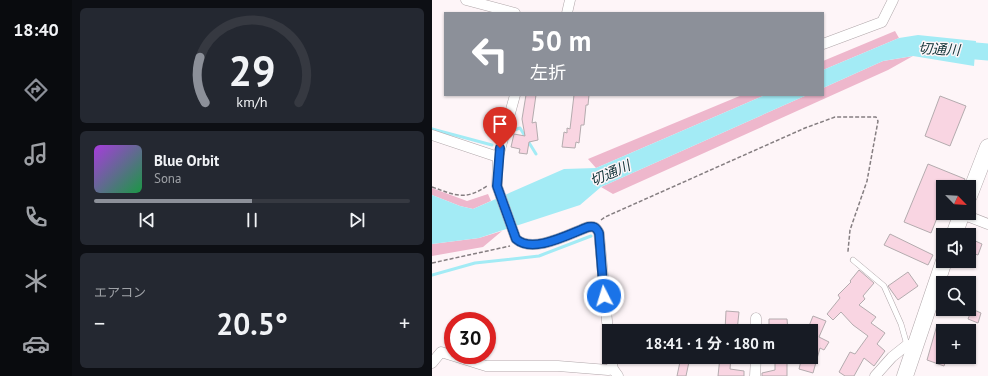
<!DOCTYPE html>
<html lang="ja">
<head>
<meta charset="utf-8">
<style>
	body { margin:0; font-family:"PT Sans","Noto Sans JP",sans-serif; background:#242831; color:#f1f3f6; height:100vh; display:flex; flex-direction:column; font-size:15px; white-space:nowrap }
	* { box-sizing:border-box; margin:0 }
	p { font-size:13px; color:#9ea1a6 }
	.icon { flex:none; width:22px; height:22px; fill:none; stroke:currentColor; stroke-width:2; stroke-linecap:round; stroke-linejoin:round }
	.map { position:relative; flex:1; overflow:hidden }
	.sheet { display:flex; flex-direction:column; gap:8px; padding:8px; background:#0d0f14; width:360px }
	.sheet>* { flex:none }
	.top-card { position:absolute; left:12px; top:12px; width:380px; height:84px; border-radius:0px; box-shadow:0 1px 3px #0004; background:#8c9099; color:#fff; overflow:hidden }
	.needle { width:26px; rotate:115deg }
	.tools { position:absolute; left:504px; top:180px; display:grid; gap:8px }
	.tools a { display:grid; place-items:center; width:40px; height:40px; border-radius:0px; background:#171b24; box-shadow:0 1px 3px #0004; font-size:20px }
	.speed { position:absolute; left:12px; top:312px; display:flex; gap:8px; font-size:20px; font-weight:700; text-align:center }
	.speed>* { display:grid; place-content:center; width:52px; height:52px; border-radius:50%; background:#171b24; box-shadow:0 1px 3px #0004; line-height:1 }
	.speed .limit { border:6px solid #d22; background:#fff; color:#111 }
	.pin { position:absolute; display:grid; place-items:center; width:34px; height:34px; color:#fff; margin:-41px -17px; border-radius:50% 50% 50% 0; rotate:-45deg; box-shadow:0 0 4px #0007 }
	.pin .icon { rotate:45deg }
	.me { position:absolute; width:44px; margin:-22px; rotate:355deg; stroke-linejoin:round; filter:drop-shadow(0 0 3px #0008) }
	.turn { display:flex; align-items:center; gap:14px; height:84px; padding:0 20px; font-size:18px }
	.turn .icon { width:52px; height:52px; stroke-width:2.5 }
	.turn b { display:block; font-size:28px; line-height:34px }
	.big { font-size:30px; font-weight:700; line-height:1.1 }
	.sheet .card { flex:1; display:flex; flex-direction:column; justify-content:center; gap:6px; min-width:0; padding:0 14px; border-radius:6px; background:#242831 }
	.sheet .dial { align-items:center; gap:0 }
	.dial svg { height:104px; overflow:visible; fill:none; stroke:#363941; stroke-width:7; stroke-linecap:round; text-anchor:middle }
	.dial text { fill:#f1f3f6; stroke:none }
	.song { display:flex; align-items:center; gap:12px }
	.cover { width:48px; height:48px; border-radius:6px; background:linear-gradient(135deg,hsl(280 70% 55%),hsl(140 70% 35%)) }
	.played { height:4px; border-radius:2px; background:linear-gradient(90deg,#8c9099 50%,#363941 50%) }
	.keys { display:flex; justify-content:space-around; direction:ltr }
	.heat { display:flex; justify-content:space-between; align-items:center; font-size:22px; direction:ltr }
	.trip { position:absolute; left:170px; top:324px; width:216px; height:40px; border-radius:0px; background:#171b24; box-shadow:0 1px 3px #0004; font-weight:700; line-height:40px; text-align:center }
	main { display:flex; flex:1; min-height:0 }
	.tabs { display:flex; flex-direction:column; width:72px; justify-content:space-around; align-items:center; background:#090b0e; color:#9ea1a6 }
	.tabs .icon { width:28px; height:28px }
	.tabs .on { color:#8c9099 }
	.tabs b { font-size:18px; color:#f1f3f6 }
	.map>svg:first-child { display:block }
	.green { fill:#eeb7cc }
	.water { fill:#a3ebf5 }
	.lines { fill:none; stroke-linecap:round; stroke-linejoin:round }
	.stream { stroke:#a3ebf5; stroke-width:3 }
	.river { stroke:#a3ebf5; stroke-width:17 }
	.building { fill:#f9d5e2; stroke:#b4abae }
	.lane-casing { stroke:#b0a7aa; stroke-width:6 }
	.street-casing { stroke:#b0a7aa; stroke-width:11 }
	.primary-casing { stroke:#b0a7aa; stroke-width:17 }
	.path { stroke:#857e81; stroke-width:1.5; stroke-dasharray:4 2; stroke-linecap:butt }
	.lane { stroke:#fff; stroke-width:5 }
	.street { stroke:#fff; stroke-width:10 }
	.primary { stroke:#fff; stroke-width:16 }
	.route-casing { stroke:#114b97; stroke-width:10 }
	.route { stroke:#1a73e8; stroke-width:7 }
	.labels { text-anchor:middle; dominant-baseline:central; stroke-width:3; stroke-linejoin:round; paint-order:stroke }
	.water-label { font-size:14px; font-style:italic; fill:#123539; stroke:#fef5f8 }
</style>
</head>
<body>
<main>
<nav class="tabs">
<b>18:40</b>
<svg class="icon on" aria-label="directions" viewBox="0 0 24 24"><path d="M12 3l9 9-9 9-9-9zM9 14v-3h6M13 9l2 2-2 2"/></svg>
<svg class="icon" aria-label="music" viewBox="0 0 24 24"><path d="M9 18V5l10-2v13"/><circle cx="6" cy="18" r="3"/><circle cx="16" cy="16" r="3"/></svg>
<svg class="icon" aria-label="phone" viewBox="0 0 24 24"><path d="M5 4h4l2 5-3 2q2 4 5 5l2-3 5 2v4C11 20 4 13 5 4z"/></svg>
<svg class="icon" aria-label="climate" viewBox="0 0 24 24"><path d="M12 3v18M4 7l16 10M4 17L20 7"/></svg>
<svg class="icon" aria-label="car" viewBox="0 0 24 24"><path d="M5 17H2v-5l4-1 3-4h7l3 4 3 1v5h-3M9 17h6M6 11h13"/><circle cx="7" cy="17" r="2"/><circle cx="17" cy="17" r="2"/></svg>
</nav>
<section class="sheet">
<div class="card dial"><svg viewBox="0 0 100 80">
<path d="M14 69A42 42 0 1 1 86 69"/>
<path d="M14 69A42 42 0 0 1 10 34" stroke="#8c9099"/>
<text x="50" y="56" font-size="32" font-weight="700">29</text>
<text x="50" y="72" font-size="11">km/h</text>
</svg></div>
<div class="card">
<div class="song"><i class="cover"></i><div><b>Blue Orbit</b><p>Sona</p></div></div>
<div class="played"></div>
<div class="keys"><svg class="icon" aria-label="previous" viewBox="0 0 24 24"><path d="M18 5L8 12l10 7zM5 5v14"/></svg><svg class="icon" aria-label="pause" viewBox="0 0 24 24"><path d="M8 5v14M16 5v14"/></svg><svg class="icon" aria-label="next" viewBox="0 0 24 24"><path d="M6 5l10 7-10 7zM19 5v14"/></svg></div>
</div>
<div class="card"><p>エアコン</p>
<div class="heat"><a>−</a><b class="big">20.5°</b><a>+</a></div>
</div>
</section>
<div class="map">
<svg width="556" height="376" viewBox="0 0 556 376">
	<rect width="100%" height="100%" fill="#fef5f8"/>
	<path class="green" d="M463,31L467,38L391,70V61Z
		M481,56L456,70L181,194L169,187L375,95H391V88L451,61Z
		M310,95H333L164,168L156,159Z
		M0,188L35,201L56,194L59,201L41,209L28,206L0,195Z
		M70,231L51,247L0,256V244L47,238Z"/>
	<path class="water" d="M486,35L544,41L542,66L481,56L451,61L391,88V70L467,38Z
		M333,95H375L169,187L148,205L47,238L0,244V195L28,206L41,209L132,169L164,168Z"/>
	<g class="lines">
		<path class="stream" d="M0,129L60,145
			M82,130L88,128L104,154
			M0,275L43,263L107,256L159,236"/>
		<path class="river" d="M520,49L556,52"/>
	</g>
	<path class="building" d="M94,95H104L100,123L104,122L106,140L97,142L95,154L87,153L88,149L79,147L82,134L93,136L90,119Z
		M142,95H157L156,105H154L152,125H149L147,143L144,142L143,148L130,147L132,132L135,133V128L138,129Z
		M508,96L534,106L518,146L493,136Z
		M496,164L533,179L529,187H511V203L499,233L472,222Z
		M458,234L501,255L496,265L452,245Z
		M539,239L550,244L546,255L537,252Z
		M427,270L442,283L431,296L433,299L427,305L444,317L439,323L453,333L445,344L453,351L442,366L432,358L422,376H413L407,372L418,352L423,354L436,336L421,325L409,312L401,320L395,314L408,298L406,295L419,282L418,281Z
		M476,272L486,286L466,300L456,286Z
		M540,309L549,313L546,323L536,319Z
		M294,311L307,312L305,331H293Z
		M381,316L394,321L387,337L397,342L392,350L388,348L381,373L367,369L370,357H379V331H375Z
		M337,319H355L356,331H337Z
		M505,325L511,327V357H515L512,366L495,360Z
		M249,357H258L254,376H245Z
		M288,357H299L298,369L312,371V376H286Z
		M343,357H355V376H330V373L343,370Z"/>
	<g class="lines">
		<g class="lane-casing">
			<path id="lane" d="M421,260L452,286L469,324L475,345"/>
		</g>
		<g class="street-casing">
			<path id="street" d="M34,0L83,13
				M135,13L138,0
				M391,44L450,22L461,0
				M83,95L66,157L65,186L84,239C101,254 137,234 156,227C162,226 164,227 167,233L177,343
				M0,135L66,157
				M530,214L556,224
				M324,331V318
				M179,357L181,369L186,376
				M0,363L9,352L54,366H126L176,370L181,369
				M323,376L324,357
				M443,376L460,357L475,345L483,346"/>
		</g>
		<g class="primary-casing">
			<path id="primary" d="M537,196L556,147
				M522,235L530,213
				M473,376L512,261"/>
		</g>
		<path class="path" d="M0,187C23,195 33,201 55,186
			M169,220L173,217L373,128L403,117H444L446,121L435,181L418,230L416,251L417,253
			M0,263L78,246"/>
		<use href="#lane" class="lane"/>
		<use href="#street" class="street"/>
		<use href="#primary" class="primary"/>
	</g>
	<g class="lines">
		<g class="route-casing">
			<path id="route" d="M68,148L65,186L84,239C101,254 137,234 156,227C162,226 164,227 167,233L172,296"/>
		</g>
		<use href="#route" class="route"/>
	</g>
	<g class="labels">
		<g class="water-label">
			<text transform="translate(507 49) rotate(3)">切通川</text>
			<text transform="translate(178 173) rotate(-24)">切通川</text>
		</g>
	</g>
</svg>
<div class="tools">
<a><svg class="needle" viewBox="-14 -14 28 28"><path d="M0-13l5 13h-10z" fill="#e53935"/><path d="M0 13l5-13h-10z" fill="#9ea1a6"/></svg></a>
<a><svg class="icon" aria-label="sound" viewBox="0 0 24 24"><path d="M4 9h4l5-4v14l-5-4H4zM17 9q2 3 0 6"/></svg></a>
<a><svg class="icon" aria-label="search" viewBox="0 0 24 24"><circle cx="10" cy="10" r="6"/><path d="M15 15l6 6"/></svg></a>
<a>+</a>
</div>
<div class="speed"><div class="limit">30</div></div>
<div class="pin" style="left:68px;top:148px;background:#d93025"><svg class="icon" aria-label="arrive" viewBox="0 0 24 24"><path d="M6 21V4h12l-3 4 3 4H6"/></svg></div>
<svg class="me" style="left:172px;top:296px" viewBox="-20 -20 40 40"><circle r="17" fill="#1a73e8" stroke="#fff" stroke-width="3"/><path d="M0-11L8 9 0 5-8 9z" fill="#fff"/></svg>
<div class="trip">18:41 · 1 分 · 180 m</div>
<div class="top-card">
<div class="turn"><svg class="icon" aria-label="left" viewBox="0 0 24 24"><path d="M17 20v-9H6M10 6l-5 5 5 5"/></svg><div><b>50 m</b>左折</div></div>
</div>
</div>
</main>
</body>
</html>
